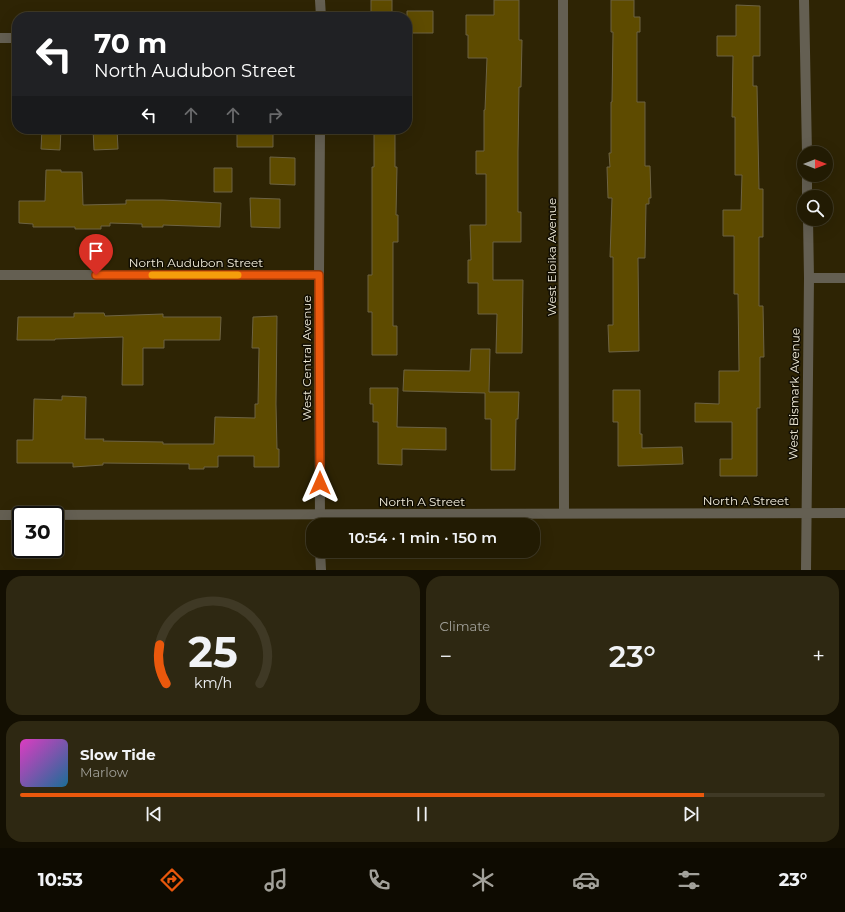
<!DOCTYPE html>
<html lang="en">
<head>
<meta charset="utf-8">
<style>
	body { margin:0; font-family:Montserrat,sans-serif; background:#2e2812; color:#f1f3f6; height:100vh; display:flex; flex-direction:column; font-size:15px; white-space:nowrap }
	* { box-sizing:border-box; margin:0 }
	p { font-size:13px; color:#a2a19a }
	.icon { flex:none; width:22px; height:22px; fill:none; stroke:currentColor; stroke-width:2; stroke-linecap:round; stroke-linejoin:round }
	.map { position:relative; height:570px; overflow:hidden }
	.details { display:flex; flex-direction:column; gap:6px; padding:6px; background:#130f02; flex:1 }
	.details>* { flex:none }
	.hud { position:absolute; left:12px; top:12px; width:400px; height:122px; border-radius:16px; box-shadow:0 4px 16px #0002,0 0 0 1px #3f3925; background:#202124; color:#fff; overflow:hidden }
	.needle { width:26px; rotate:90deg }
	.buttons { position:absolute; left:797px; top:146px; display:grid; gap:8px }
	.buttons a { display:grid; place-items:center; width:36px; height:36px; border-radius:50%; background:#221b03; box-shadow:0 4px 16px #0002,0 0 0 1px #3f3925; font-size:20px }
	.speed { position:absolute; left:12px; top:506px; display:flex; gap:8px; font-size:20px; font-weight:700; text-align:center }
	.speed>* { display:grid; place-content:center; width:52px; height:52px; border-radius:50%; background:#221b03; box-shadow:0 4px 16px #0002,0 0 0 1px #3f3925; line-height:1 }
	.speed .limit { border:2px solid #111; border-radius:6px; background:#fff; color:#111 }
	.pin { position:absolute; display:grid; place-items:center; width:34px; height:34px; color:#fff; margin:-41px -17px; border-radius:50% 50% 50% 0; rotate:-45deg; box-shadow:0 0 4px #0007 }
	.pin .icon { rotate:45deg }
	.me { position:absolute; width:44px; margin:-22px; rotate:0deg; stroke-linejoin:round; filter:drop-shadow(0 0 3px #0008) }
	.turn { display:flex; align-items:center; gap:14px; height:84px; padding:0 16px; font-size:18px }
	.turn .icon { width:52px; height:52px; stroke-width:2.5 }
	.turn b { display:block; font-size:28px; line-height:34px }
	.lanes { display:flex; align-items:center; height:38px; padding:0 16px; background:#0003; justify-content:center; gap:20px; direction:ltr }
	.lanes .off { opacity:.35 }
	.big { font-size:30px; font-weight:600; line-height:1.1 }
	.details .widget { flex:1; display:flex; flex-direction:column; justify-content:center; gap:6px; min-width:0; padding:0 14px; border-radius:16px; background:#2e2812 }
	.details .dial { align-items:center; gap:0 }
	.dial svg { height:104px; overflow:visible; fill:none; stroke:#3f3925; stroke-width:7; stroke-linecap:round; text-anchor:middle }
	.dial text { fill:#f1f3f6; stroke:none }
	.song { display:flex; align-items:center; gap:12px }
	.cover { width:48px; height:48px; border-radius:6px; background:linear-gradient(135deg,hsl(310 70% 55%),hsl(200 70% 35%)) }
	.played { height:4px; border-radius:2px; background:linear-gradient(90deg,#ea580c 85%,#3f3925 85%) }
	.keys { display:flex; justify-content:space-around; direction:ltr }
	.heat { display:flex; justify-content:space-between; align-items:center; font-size:22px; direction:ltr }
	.details .tiles { flex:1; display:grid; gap:6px; grid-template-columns:1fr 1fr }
	.widget:last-child { grid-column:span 2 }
	.trip { position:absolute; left:306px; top:518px; width:234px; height:40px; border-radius:16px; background:#221b03; box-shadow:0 4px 16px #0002,0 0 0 1px #3f3925; font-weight:600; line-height:40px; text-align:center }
	.tabs { display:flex; height:64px; justify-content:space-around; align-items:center; background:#0e0b01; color:#a2a19a }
	.tabs .icon { width:28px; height:28px }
	.tabs .on { color:#ea580c }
	.tabs b { font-size:18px; color:#f1f3f6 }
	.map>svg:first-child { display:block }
	.building { fill:#5e4b00; stroke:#6d6343 }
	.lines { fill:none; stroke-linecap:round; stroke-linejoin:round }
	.minor { stroke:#645f52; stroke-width:10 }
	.tertiary { stroke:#645f52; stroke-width:10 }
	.route-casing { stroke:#983908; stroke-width:10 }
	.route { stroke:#ea580c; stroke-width:7 }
	.slow { stroke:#f59e0b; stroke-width:7 }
	.labels { text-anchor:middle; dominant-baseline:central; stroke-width:3; stroke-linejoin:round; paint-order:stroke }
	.street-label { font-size:12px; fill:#f4efdd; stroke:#120e03 }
</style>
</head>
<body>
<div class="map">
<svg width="845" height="570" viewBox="0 0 845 570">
	<rect width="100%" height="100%" fill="#2e2404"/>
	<path class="building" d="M371,0H392V17H371Z
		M494,0H519V40H522L521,87H519L518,152V212H521V242H493V280H523L522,353H496L497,314H478V283H468V260H471L470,225H486V174H476V151H484V110H485L487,58H468V35H466V15H494Z
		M611,0H634V17H640V32H637V102H645V166H650L651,198H649V204H646L645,258H638L639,351L609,352L608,325H613V257H610L612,198H608L607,167H610L609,153H611V102H612L613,32H611Z
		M736,5L760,6V56H753V86H757L759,189H763V237H759V306H763L764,357H760V408H757V476H720V459H732V422H695V403L719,404V371H739L738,294H734V236H723V210H741L742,175H735V117H732L733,56H717V36H736Z
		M407,11H433V33H407Z
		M42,129H61L60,150L41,149Z
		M93,129H117L118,149L94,150Z
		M237,129H273V147H237Z
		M374,129H395V167H397L396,215H398V242H393V326H397V355H372V312H368V275H372V167H374Z
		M270,157L295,158V185L270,184Z
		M214,168H232V192H214Z
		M46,170H61V172H82L83,205L126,204V200H163L221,203L220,227L163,225V227H142V224L110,223V226H101V229H75V227H33V224L19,223V201H45Z
		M250,198L280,199V228L251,227Z
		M74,313H104L105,316L163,314V317H221L220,340H164V348H143V385H122L123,337L55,339V340H17L18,317H74Z
		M277,316L276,404L277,449H279V467H254V456H218V467H204V469H189V464L103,463V465L73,467V463H17V440H33L34,399L62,400V396L86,397L85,439H104L103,441L163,442V444H214L215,417L255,418V404H258L259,348H252L253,317Z
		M471,349H490L489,392H519L518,419H516L515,470H491V419H485V393L403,391L404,370L470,371Z
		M370,388H398L397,427L446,428V450L402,449V465L378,464V422H373V404H370Z
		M613,390H640V434H642V448L682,447L683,464L618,466V422H613Z"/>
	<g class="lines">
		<path class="minor" d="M320,0L321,17
			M563,0L564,513
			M804,0L807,153
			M0,38H17
			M807,175V197
			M0,275H319
			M809,278H845
			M320,525L319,275L320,129
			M320,551L321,570
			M806,570L809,278L808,219"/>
		<path class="tertiary" d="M0,515L845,513"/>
	</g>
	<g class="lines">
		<g class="route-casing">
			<path id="route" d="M96,275H319L320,483"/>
		</g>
		<use href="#route" class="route"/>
		<path class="slow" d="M152,275H238"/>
	</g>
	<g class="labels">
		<g class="street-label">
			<text transform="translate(551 257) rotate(-90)">West Eloika Avenue</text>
			<text x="196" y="262">North Audubon Street</text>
			<text transform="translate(306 358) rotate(-90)">West Central Avenue</text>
			<text transform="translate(794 394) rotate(-89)">West Bismark Avenue</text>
			<text x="746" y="500">North A Street</text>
			<text x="422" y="501">North A Street</text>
		</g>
	</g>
</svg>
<div class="buttons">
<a><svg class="needle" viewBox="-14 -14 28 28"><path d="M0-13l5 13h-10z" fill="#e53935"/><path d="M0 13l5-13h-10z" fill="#a2a19a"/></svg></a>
<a><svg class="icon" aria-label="search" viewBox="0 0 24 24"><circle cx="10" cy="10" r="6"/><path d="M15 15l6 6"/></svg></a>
</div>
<div class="speed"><div class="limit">30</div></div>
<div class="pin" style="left:96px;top:275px;background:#d93025"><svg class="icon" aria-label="arrive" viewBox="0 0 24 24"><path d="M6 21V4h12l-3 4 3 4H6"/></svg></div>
<svg class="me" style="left:320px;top:483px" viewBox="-20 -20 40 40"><path d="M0-17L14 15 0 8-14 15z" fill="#ea580c" stroke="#fff" stroke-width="4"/></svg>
<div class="trip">10:54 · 1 min · 150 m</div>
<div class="hud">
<div class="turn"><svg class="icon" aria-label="left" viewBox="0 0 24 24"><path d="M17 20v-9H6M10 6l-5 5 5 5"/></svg><div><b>70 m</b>North Audubon Street</div></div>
<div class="lanes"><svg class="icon" aria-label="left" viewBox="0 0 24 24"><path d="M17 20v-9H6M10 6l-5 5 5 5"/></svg><svg class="icon off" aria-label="ahead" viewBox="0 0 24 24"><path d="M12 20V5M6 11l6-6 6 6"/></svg><svg class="icon off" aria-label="ahead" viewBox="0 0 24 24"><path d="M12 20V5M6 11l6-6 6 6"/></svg><svg class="icon off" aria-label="right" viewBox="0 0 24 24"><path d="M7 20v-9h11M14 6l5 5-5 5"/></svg></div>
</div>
</div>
<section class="details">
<div class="tiles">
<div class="widget dial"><svg viewBox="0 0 100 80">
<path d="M14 69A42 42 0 1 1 86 69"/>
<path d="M14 69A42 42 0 0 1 9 39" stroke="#ea580c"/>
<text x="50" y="56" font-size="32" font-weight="700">25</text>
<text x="50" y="72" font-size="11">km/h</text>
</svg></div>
<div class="widget"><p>Climate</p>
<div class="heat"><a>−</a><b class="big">23°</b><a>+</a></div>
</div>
<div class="widget">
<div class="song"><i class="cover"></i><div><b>Slow Tide</b><p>Marlow</p></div></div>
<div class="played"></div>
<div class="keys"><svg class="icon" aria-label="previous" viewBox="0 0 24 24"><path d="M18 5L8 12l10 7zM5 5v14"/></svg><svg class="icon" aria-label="pause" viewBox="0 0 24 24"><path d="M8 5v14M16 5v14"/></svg><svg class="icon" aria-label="next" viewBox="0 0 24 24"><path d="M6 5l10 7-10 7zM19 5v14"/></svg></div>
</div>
</div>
</section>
<nav class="tabs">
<b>10:53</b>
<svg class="icon on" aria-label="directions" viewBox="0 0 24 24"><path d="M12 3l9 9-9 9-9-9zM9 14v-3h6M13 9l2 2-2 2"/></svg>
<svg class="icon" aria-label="music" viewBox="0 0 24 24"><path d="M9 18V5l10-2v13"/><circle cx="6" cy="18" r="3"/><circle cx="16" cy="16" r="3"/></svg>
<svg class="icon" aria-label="phone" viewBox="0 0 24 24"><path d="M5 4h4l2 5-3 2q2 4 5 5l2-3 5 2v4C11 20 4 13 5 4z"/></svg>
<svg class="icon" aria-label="climate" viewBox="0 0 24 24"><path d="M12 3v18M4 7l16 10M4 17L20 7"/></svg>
<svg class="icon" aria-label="car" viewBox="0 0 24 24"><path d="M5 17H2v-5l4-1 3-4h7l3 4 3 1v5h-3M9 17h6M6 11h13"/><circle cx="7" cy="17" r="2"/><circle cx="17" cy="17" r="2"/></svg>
<svg class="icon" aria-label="filters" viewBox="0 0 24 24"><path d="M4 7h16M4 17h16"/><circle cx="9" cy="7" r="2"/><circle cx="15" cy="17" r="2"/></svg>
<b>23°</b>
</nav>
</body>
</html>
